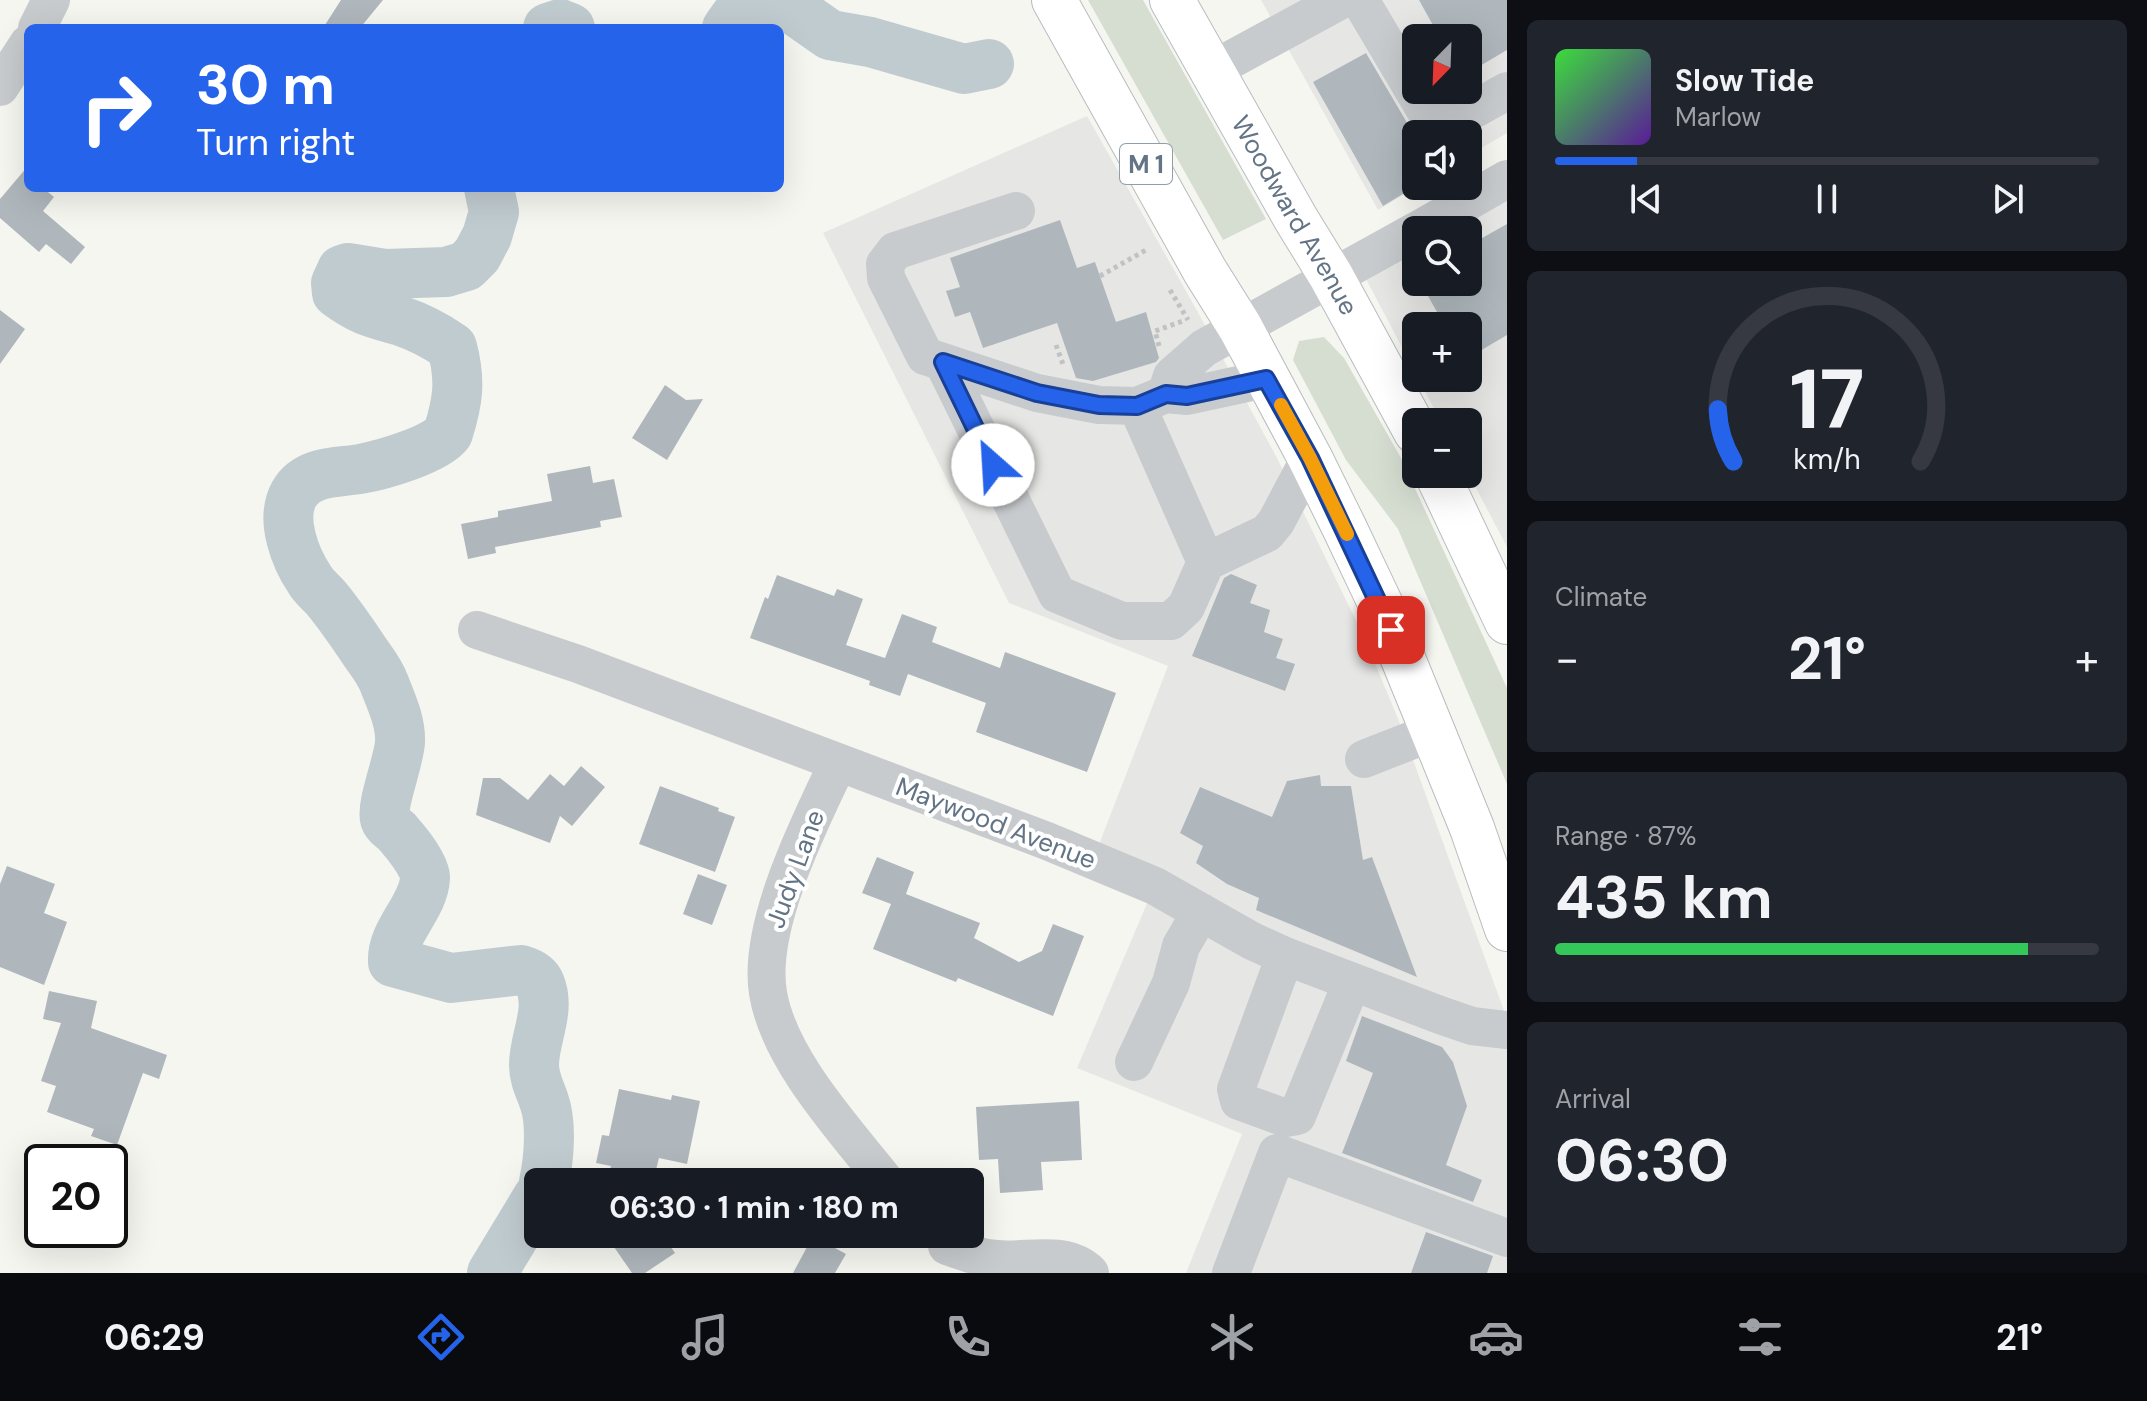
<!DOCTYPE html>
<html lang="en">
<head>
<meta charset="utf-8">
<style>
	body { margin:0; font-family:"DM Sans",sans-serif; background:#20242c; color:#f1f3f6; height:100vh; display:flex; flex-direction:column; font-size:30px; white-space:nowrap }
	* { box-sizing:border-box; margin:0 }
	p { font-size:26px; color:#9ea1a6 }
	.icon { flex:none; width:44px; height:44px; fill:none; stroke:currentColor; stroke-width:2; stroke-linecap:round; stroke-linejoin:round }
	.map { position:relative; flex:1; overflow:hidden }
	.sheet { display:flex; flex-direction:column; gap:20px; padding:20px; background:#0d0f14; width:640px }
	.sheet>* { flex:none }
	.top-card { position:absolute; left:24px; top:24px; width:760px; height:168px; border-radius:12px; box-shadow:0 8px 32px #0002; background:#2563eb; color:#fff; overflow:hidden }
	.needle { width:52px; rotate:203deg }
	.buttons { position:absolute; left:1402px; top:24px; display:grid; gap:16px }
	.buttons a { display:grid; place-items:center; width:80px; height:80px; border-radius:12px; background:#171b24; box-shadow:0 8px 32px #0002; font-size:40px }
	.speed { position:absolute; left:24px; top:1144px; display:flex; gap:16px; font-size:40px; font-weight:700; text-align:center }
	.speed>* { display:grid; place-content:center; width:104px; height:104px; border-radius:50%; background:#171b24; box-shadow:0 8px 32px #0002; line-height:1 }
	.speed .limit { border:4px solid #111; border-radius:12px; background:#fff; color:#111 }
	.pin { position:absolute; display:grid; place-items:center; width:68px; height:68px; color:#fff; margin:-34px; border-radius:16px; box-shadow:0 4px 12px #0006 }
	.me { position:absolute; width:88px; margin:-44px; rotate:334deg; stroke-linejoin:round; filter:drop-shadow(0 0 6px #0008) }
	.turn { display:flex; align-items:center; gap:28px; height:168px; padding:0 40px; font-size:36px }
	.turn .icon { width:104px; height:104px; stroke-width:2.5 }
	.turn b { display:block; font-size:56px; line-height:68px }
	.big { font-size:60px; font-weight:700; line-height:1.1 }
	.sheet .card { flex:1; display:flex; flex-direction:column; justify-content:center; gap:12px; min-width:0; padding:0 28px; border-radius:12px; background:#20242c }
	.sheet .dial { align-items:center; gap:0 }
	.dial svg { height:208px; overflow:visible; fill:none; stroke:#363941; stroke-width:7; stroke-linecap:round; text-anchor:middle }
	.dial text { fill:#f1f3f6; stroke:none }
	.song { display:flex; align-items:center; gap:24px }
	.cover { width:96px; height:96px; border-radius:12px; background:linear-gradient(135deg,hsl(120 70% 55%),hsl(270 70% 35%)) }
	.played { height:8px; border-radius:4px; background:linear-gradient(90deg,#2563eb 15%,#363941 15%) }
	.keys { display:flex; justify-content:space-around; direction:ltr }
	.heat { display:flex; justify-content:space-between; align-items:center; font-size:44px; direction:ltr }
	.charge { height:12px; border-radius:6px; background:linear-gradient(90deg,#34c759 87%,#363941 0) }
	.trip { position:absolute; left:524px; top:1168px; width:460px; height:80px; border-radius:12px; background:#171b24; box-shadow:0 8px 32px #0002; font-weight:700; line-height:80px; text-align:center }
	.dock { display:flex; height:128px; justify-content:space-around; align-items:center; background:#090b0e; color:#9ea1a6 }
	.dock .icon { width:56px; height:56px }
	.dock .current { color:#2563eb }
	.dock b { font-size:36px; color:#f1f3f6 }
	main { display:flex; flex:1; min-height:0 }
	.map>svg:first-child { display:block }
	.built { fill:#e6e7e5; fill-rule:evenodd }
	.green { fill:#d6ded2 }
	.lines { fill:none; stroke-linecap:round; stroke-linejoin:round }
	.river { stroke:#c0cbd0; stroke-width:50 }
	.building { fill:#afb7bc }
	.major-casing { stroke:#b8bcc0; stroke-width:46 }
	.path { stroke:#c0c2c4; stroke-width:5; stroke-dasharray:4 4; stroke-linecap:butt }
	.minor { stroke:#c8cbce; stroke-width:38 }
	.major { stroke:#fff; stroke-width:44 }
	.route-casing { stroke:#184099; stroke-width:20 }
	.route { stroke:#2563eb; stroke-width:14 }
	.slow { stroke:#f59e0b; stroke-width:14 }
	.labels { text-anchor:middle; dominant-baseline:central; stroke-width:8; stroke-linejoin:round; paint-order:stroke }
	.shield { fill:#fff; stroke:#919eaa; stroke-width:2 }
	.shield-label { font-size:24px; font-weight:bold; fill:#627485 }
	.street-label { font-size:26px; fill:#627485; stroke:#fff }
</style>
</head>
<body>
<main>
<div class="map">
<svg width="1507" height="1273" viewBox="0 0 1507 1273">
	<rect width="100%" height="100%" fill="#f6f6f1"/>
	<path class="built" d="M1261,0H1507V133L1468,156V134H1416V186H1418L1378,210ZM1416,38H1468V90H1416Z
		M1087,116L1195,307L1276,456L1364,637L1399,721L1507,1019V1273H1186L1242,1134L1077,1068L1148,901L1098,847L1168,666L1009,603L823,233Z
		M1507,198V547L1468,473V422H1441L1418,378H1468V326H1416V374L1366,279L1416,251V282H1468V230H1452Z"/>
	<path class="green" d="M1088,0H1143L1266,219L1223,240Z
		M1324,337L1344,358L1401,458L1507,688V784L1398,529L1346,460L1293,360L1299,341Z"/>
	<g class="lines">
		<path class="river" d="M768,0L790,7L830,35L870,42L964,69L989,64
			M548,28L560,24L570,28
			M727,28L747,0
			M489,188L494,212L487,236L477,255L466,266L446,272L385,274L348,268L342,270L336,283L337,293C361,311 373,313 401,321C419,327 436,336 452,347C461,381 458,401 448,433C435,450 382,465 360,469C337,473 308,470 294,494C280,519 295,558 310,580C314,587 321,592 326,598C340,615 353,634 365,652C372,662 380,672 384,683C391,701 401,722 400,742C399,761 381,805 385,819C387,825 393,828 397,832C405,841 426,866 425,878C424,907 391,932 393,962L451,978L521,970C528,972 537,976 540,984C551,1011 534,1038 534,1065C534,1079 540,1089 544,1101C552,1123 549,1159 544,1182
			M492,1273L538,1197"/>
	</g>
	<path class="building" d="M341,0H383L360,28H323Z
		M1419,0H1507V50L1468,73V38H1440Z
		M1366,53L1416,138V186L1383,206L1313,82Z
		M28,166V188H43L54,197L43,211L85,247L71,264L46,244L39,252L0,218V199Z
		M1060,220L1077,268L1095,262L1116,322L1146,312L1159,358L1156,362L1093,381L1076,378L1057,323L983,348L970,312L955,317L946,291L960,287L950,258Z
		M1507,224V335L1468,358V326H1445L1420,282H1468V246Z
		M0,310L25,329L0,364Z
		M665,385L686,400L703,399L667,460L632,438Z
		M590,466L593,483L614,479L622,517L600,521L601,527L495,547L496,553L468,559L461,524L498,517V511L552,501L547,474Z
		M1231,574L1257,585L1250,603L1270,610L1264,632L1283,639L1276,658L1295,664L1285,691L1192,656L1224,578Z
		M777,575L834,596L837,589L863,599L846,645L885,658L902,614L937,627L932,642L1000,668L1005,652L1116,693L1087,772L976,732L986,703L908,674L900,696L869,685L870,681L750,638L765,597L768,599Z
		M581,766L605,787L572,826L560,816L550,843L476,815L483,778H500L528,800L550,774L564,786Z
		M1320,775L1321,786H1351L1363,860L1372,857L1417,977L1256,910L1259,898L1227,884L1196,863L1203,846L1180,833L1200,787L1272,817L1287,781Z
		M660,786L719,808L718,811L735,817L715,872L639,844Z
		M877,857L914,872L906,894L980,923L974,938L1019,962L1042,951L1053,924L1084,936L1053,1016L958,978L956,982L873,949L891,904L862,893Z
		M7,866L55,884L44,913L67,922L44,985L0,967V884Z
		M698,874L727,885L712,925L683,914Z
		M49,991L97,1001L91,1028L167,1055L159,1079L143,1073L117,1145L91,1136L94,1129L47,1112L56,1086L41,1081L61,1023L43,1019Z
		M1362,1016L1442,1047L1453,1062L1467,1106L1446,1165L1482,1180L1473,1202L1342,1153L1373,1073L1346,1061Z
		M619,1089L671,1100L672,1095L700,1101L687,1164L659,1158L653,1182H607L611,1166L596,1163L602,1135L609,1136Z
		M1079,1101L1082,1160L1041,1162L1043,1190L1000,1193L998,1159L979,1160L976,1107Z
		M1426,1232L1493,1256L1487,1273H1411Z
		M605,1234H662L675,1253L645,1273H632Z
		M813,1236L846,1254L835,1273H793Z"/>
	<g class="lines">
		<g class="major-casing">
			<g id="major">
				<path d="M1054,0L1205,271L1240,327L1310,458L1345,529L1381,605L1433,732L1472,828L1507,929"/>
				<path id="s1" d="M1172,0L1296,219L1331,276L1416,432"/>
				<path d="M1437,474L1507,622"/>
			</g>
		</g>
		<path class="path" d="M1100,276L1146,250
			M1170,290L1188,320
			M1056,345L1064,367
			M1159,346L1155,331L1183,321"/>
		<path class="minor" d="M1360,0L1437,130L1507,91
			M37,28L51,0
			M1212,70L1341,0
			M0,87L28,44
			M1016,211L895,251L885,264L886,278L925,356L1037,393L1099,405L1137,406L1166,394L1187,396L1266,379
			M1418,230L1507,179
			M943,362L1057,594L1122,621H1171L1186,607L1206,562L1267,533L1276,522L1310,458
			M1166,394L1172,376L1204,348L1416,231
			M1137,406L1206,562
			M477,630L578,664L1047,841L1155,886L1252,941L1285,956L1440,1015L1472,1026L1507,1030
			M1364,759L1433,732
			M838,763C809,824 757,926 768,993C779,1060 845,1130 886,1182
			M1285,956L1236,1089L1239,1101L1286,1118L1297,1116L1352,982
			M1134,1062L1171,983L1181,946L1201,912
			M947,1246C964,1252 979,1258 997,1259C1027,1262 1066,1249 1090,1273
			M1231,1273L1277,1153L1507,1238"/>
		<use href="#major" class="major"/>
	</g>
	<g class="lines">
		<g class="route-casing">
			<path id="route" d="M993,465L943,362L1037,393L1099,405L1137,406L1166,394L1187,396L1266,379L1310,458L1391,630"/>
		</g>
		<use href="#route" class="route"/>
		<path class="slow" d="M1281,405L1310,458L1347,534"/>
	</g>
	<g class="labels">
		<rect class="shield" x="1120" y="144" width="52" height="40" rx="6"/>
		<g class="shield-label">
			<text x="1146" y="164">M 1</text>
		</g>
		<g class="street-label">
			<text stroke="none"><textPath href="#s1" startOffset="248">Woodward Avenue</textPath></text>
			<text transform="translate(996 823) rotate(21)">Maywood Avenue</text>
			<text transform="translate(795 869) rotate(-70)">Judy Lane</text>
		</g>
	</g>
</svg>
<div class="buttons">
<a><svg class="needle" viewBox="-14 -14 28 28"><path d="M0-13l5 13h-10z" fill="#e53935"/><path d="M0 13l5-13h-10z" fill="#9ea1a6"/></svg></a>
<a><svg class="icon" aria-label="sound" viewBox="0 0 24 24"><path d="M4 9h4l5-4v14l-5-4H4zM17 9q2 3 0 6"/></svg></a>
<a><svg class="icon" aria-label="search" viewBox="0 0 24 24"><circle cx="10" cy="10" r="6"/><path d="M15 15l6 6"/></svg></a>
<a>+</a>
<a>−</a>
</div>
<div class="speed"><div class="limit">20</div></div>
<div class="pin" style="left:1391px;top:630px;background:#d93025"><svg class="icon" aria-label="arrive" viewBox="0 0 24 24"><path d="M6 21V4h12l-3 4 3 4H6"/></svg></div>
<svg class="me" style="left:993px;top:465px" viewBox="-20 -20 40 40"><circle r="19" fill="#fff"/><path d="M0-13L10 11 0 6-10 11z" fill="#2563eb"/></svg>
<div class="trip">06:30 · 1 min · 180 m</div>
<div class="top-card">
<div class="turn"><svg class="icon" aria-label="right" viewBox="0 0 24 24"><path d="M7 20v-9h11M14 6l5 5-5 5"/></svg><div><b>30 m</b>Turn right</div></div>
</div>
</div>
<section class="sheet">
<div class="card">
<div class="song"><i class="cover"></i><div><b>Slow Tide</b><p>Marlow</p></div></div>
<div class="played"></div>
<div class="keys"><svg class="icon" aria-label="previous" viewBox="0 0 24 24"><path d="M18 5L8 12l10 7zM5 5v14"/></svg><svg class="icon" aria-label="pause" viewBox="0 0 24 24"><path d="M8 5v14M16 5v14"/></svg><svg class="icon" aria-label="next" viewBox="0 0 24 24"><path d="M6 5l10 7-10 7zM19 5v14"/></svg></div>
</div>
<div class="card dial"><svg viewBox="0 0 100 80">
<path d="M14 69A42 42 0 1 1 86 69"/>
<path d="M14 69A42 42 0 0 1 8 49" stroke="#2563eb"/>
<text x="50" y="56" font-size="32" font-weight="700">17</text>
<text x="50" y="72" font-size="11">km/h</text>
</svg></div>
<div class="card"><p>Climate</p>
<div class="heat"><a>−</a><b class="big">21°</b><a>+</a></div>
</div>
<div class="card"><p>Range · 87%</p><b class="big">435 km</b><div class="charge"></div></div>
<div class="card"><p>Arrival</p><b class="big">06:30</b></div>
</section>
</main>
<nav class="dock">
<b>06:29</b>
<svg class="icon current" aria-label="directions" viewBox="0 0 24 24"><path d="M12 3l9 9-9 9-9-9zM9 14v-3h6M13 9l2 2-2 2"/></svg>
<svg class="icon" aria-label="music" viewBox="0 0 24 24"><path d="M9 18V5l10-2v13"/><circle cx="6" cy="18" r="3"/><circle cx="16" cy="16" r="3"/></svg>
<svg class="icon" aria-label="phone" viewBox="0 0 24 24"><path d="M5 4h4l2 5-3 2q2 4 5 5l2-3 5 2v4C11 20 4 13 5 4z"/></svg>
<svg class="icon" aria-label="climate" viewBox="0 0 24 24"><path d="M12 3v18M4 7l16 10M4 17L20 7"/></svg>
<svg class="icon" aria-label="car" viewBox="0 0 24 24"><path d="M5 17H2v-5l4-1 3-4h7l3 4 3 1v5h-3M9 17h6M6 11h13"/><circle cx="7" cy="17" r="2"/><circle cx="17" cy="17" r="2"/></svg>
<svg class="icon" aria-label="filters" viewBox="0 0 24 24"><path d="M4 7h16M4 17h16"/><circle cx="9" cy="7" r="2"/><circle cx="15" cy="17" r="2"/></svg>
<b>21°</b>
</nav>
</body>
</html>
